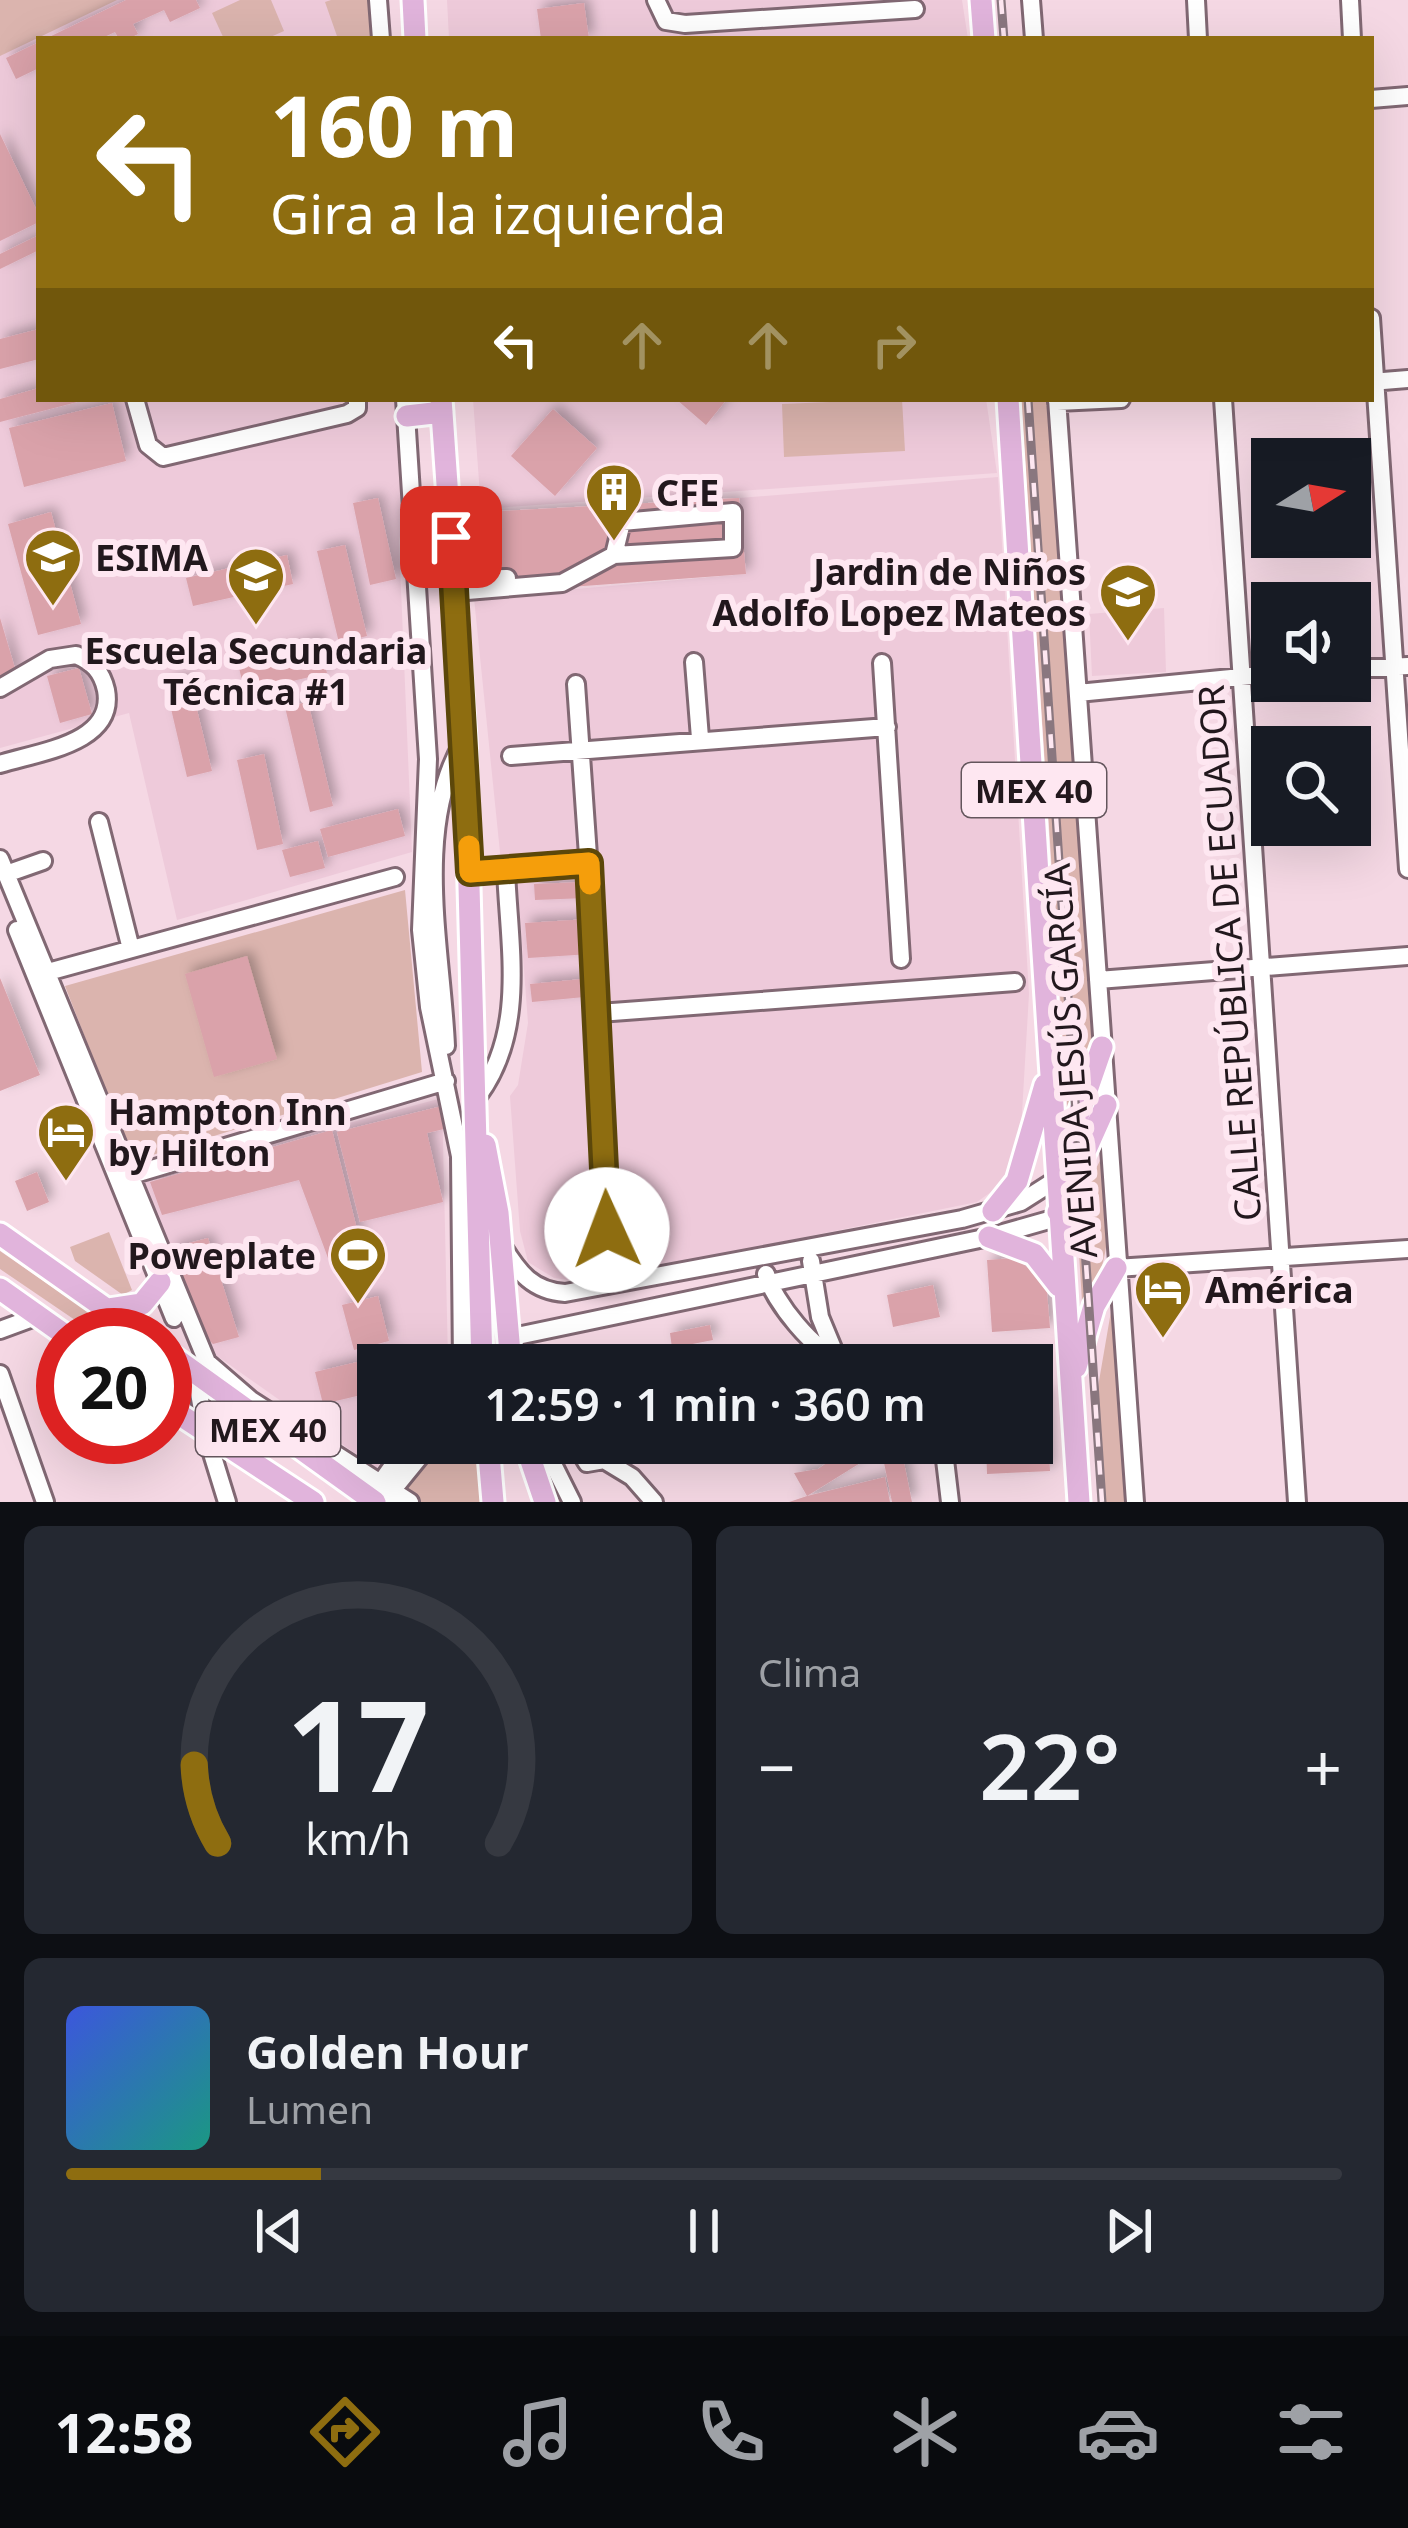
<!DOCTYPE html>
<html lang="es">
<head>
<meta charset="utf-8">
<style>
	body { margin:0; font-family:"Noto Sans",sans-serif; background:#242831; color:#f1f3f6; height:100vh; display:flex; flex-direction:column; font-size:45px; white-space:nowrap }
	* { box-sizing:border-box; margin:0 }
	p { font-size:39px; color:#9ea1a6 }
	.icon { flex:none; width:66px; height:66px; fill:none; stroke:currentColor; stroke-width:2; stroke-linecap:round; stroke-linejoin:round }
	.map { position:relative; height:1502px; overflow:hidden }
	.side { display:flex; flex-direction:column; gap:24px; padding:24px; background:#0d0f14; flex:1 }
	.side>* { flex:none }
	.guide { position:absolute; left:36px; top:36px; width:1338px; height:366px; border-radius:0px; box-shadow:0 12px 48px #0002; background:#8e6d10; color:#fff; overflow:hidden }
	.needle { width:78px; rotate:79deg }
	.fabs { position:absolute; left:1251px; top:438px; display:grid; gap:24px }
	.fabs a { display:grid; place-items:center; width:120px; height:120px; border-radius:0px; background:#171b24; box-shadow:0 12px 48px #0002; font-size:60px }
	.speed { position:absolute; left:36px; top:1308px; display:flex; gap:24px; font-size:60px; font-weight:700; text-align:center }
	.speed>* { display:grid; place-content:center; width:156px; height:156px; border-radius:50%; background:#171b24; box-shadow:0 12px 48px #0002; line-height:1 }
	.speed .limit { border:18px solid #d22; background:#fff; color:#111 }
	.pin { position:absolute; display:grid; place-items:center; width:102px; height:102px; color:#fff; margin:-51px; border-radius:24px; box-shadow:0 6px 18px #0006 }
	.me { position:absolute; width:132px; margin:-66px; rotate:358deg; stroke-linejoin:round; filter:drop-shadow(0 0 9px #0008) }
	.turn { display:flex; align-items:center; gap:42px; height:252px; padding:0 36px; font-size:54px }
	.turn .icon { width:156px; height:156px; stroke-width:2.5 }
	.turn b { display:block; font-size:84px; line-height:102px }
	.lanes { display:flex; align-items:center; height:114px; padding:0 36px; background:#0003; justify-content:center; gap:60px; direction:ltr }
	.lanes .off { opacity:.35 }
	.big { font-size:90px; font-weight:600; line-height:1.1 }
	.side .widget { flex:1; display:flex; flex-direction:column; justify-content:center; gap:18px; min-width:0; padding:0 42px; border-radius:18px; background:#242831 }
	.side .dial { align-items:center; gap:0 }
	.dial svg { height:312px; overflow:visible; fill:none; stroke:#363941; stroke-width:7; stroke-linecap:round; text-anchor:middle }
	.dial text { fill:#f1f3f6; stroke:none }
	.song { display:flex; align-items:center; gap:36px }
	.cover { width:144px; height:144px; border-radius:18px; background:linear-gradient(135deg,hsl(230 70% 55%),hsl(170 70% 35%)) }
	.played { height:12px; border-radius:6px; background:linear-gradient(90deg,#8e6d10 20%,#363941 20%) }
	.keys { display:flex; justify-content:space-around; direction:ltr }
	.heat { display:flex; justify-content:space-between; align-items:center; font-size:66px; direction:ltr }
	.side .tiles { flex:1; display:grid; gap:24px; grid-template-columns:1fr 1fr }
	.widget:last-child { grid-column:span 2 }
	.trip { position:absolute; left:357px; top:1344px; width:696px; height:120px; border-radius:0px; background:#171b24; box-shadow:0 12px 48px #0002; font-weight:600; line-height:120px; text-align:center }
	.dock { display:flex; height:192px; justify-content:space-around; align-items:center; background:#090b0e; color:#9ea1a6 }
	.dock .icon { width:84px; height:84px }
	.dock .selected { color:#8e6d10 }
	.dock b { font-size:54px; color:#f1f3f6 }
	.map>svg:first-child { display:block }
	.built { fill:#eecada }
	.green { fill:#dbb4ae }
	.building { fill:#daa2aa; filter:url(#shadow) }
	.lines { fill:none; stroke-linecap:round; stroke-linejoin:round }
	.minor-casing { stroke:#816873; stroke-width:22 }
	.major-casing { stroke:#fff; stroke-width:27 }
	.minor { stroke:#fff; stroke-width:16 }
	.major { stroke:#e1b4dc; stroke-width:21 }
	.rail-casing { stroke:#8a777f; stroke-width:9 }
	.rail { stroke:#fee7f1; stroke-width:4.5; stroke-dasharray:14; stroke-linecap:butt }
	.route-casing { stroke:#5c470a; stroke-width:30 }
	.route { stroke:#8e6d10; stroke-width:21 }
	.slow { stroke:#f59e0b; stroke-width:21 }
	.labels { text-anchor:middle; dominant-baseline:central; stroke-width:12; stroke-linejoin:round; paint-order:stroke }
	.shield { fill:#fee7f1; stroke:#64565d; stroke-width:3 }
	.shield-label { font-size:33px; font-weight:bold; fill:#22181d }
	.poi-label { font-size:36px; font-weight:bold; fill:#22181d; stroke:#fee7f1; text-anchor:start }
	.street-label { font-size:36px; fill:#22181d; stroke:#fee7f1 }
</style>
</head>
<body>
<div class="map">
<svg width="1408" height="1502" viewBox="0 0 1408 1502">
	<defs>
		<filter id="shadow"><feDropShadow dx="5.5" dy="-5.5" stdDeviation="6" flood-color="#0004"/></filter>
	</defs>
	<rect width="100%" height="100%" fill="#f5d8e4"/>
	<path class="built" d="M0,0H373L376,39H39V399H396L405,508L399,541L412,852L177,920L129,713L0,748Z
		M447,0H962L968,39H449Z
		M473,399H986L997,473L481,509Z
		M998,477L1029,994L1020,1147L1009,1179L977,1202L583,1282L554,1278L528,1262L520,1231L510,1096L518,1085L528,1023L516,863L501,862L474,598L745,574L739,498Z
		M1164,608L1166,672L1092,676L1089,614Z
		M442,1098L448,1360L447,1365H378V1443H399L376,1468L203,1346L140,1179Z"/>
	<path class="green" d="M0,0H117L0,56Z
		M240,0H271L284,31L266,39H224L212,13Z
		M331,0H371L373,39H338L325,2Z
		M902,399L905,451L784,457L782,404Z
		M1021,399H1049L1092,1045L1069,1132Z
		M405,890L422,1072L133,1161L65,986Z
		M1102,1157C1113,1226 1111,1254 1083,1317L1076,1206Z
		M109,1232L132,1290L123,1295L75,1261L70,1247Z
		M0,1251L122,1335H97L0,1269Z
		M1115,1288L1131,1502H1098L1093,1416Z
		M445,1443H477L482,1502H418L404,1491Z"/>
	<path class="building" d="M126,0H196L200,8L170,22L164,10L133,24L138,34L128,39H119L115,32L100,39H45Z
		M584,3L589,39H541L537,9Z
		M39,42V68L16,79L6,58Z
		M0,134L39,215V222L0,241Z
		M39,235V250L0,269V254Z
		M39,329V359L0,369V339Z
		M39,388V399L81,401L0,422V399Z
		M676,399H727L706,425Z
		M112,403L126,461L24,487L9,428Z
		M553,409L597,448L555,496L511,456Z
		M378,498L396,579L370,585L353,503Z
		M739,498L746,574L489,593L483,512Z
		M51,512L81,624L38,635L8,524Z
		M345,545L367,636L339,643L317,551Z
		M287,555L293,584L193,606L186,578Z
		M0,618L17,675L0,680Z
		M319,640L327,673L245,692L237,660Z
		M79,668L92,714L60,723L47,676Z
		M189,677L212,771L187,777L165,683Z
		M308,702L333,806L310,812L285,707Z
		M264,754L283,844L257,850L237,760Z
		M398,809L405,836L328,857L320,829Z
		M318,841L325,868L290,877L282,850Z
		M585,882L586,898L535,900L534,884Z
		M589,919L591,954L528,958L525,923Z
		M247,956L277,1059L214,1077L185,974Z
		M0,978L40,1075L0,1091Z
		M593,978L595,996L532,1002L530,984Z
		M442,1106L444,1129L427,1133L443,1202L360,1222L337,1132Z
		M332,1130L362,1249L328,1258L299,1180L162,1215L150,1182Z
		M37,1172L49,1202L27,1211L15,1181Z
		M208,1238L239,1337L213,1344L201,1332L170,1248Z
		M1015,1258L1040,1277L1047,1292L1050,1328L992,1332L987,1260Z
		M933,1285L940,1317L893,1327L887,1295Z
		M378,1296L389,1341L354,1350L342,1305Z
		M710,1325L713,1340L672,1348L670,1333Z
		M395,1353L398,1365H378V1391L323,1404L315,1372Z
		M1046,1392L1050,1471L987,1474L986,1443H1032V1393Z
		M855,1443H873L878,1452L807,1496L885,1477L890,1502H789L807,1496L794,1473L818,1469Z
		M880,1443H900L912,1502H892Z"/>
	<g class="lines">
		<g class="minor-casing">
			<path id="minor" d="M378,0L381,39
				M656,0L666,21L685,24L915,9
				M1031,0L1034,39
				M1196,0L1198,39
				M1350,0L1352,39
				M1371,99L1408,96
				M1371,318L1408,869
				M1371,382L1408,379
				M135,399L148,445L163,457L347,414L357,408V399
				M405,399L428,759L421,930L429,1007L460,1156L462,1365
				M1057,399L1135,1502
				M1223,399L1297,1502
				M1057,402L1121,399
				M454,579L507,578
				M455,592L562,583L614,555L733,548V512L622,522L614,555
				M694,662L700,738
				M882,663L901,959
				M1350,669L1408,666
				M576,684L599,1013L607,1230
				M0,688L50,659L76,655C93,662 102,672 106,690C116,744 37,752 0,764
				M1078,693L1272,674
				M511,756L887,727
				M99,822L130,945
				M0,859L207,1362L251,1400L410,1502
				M470,871L589,863
				M6,874L43,861
				M17,930L174,1318
				M37,975L395,877
				M1098,980L1408,956
				M599,1013L1015,982
				M446,1046C442,952 412,827 464,741
				M478,1096C527,1030 509,947 506,870
				M125,1177L446,1081
				M503,1247C519,1273 533,1291 565,1293L962,1219L1021,1202L1054,1181
				M811,1261L820,1317L837,1358
				M1116,1268L1408,1249
				M766,1274C774,1301 814,1353 843,1360C868,1366 897,1348 919,1365
				M0,1330L38,1316
				M508,1338L989,1237L1056,1218
				M195,1369L206,1434L227,1502
				M0,1374L45,1502
				M943,1443L950,1502
				M374,1492L409,1443
				M387,1497L431,1443
				M572,1502L549,1456L579,1450L587,1463L604,1460L632,1477L654,1502"/>
		</g>
		<g class="major-casing">
			<path id="major" d="M413,0L415,39
				M981,0L984,39
				M441,399L465,739L482,1365
				M1008,399C1032,767 1053,1134 1079,1502
				M407,416L442,412
				M485,1145L498,1213L511,1365
				M1059,1171L1102,1047
				M993,1211L1017,1181L1045,1085
				M1058,1212L1106,1105
				M0,1234L143,1335
				M989,1237L1034,1254L1059,1286
				M0,1289L65,1335
				M109,1309L142,1304L160,1282
				M165,1351L375,1502
				M1076,1367L1094,1306L1116,1268
				M165,1405L313,1502
				M488,1443L493,1502
				M525,1443L545,1502"/>
		</g>
		<use href="#minor" class="minor"/>
		<use href="#major" class="major"/>
		<g class="rail-casing">
			<path id="rail" d="M1001,0L1004,39
				M1028,399L1102,1502"/>
		</g>
		<use href="#rail" class="rail"/>
	</g>
	<g class="lines">
		<g class="route-casing">
			<path id="route" d="M451,537L470,872L589,863L607,1230"/>
		</g>
		<use href="#route" class="route"/>
		<path class="slow" d="M469,846L470,872L589,863L590,884"/>
	</g>
	<defs>
		<g id="building-pin" transform="scale(3)"><path d="M0 17L-7.5 6A9.5 9.5 0 1 1 7.5 6Z" fill="#8e6d10" stroke="#fee7f1"/><path d="M-4-6H4V6H1V3H-1V6H-4ZM-2.5-4.3h1.7v1.8h-1.7ZM.8-4.3h1.7v1.8H.8ZM-2.5-1h1.7V.8h-1.7ZM.8-1h1.7V.8H.8Z" fill="#fff"/></g>
		<g id="school-pin" transform="scale(3)"><path d="M0 17L-7.5 6A9.5 9.5 0 1 1 7.5 6Z" fill="#8e6d10" stroke="#fee7f1"/><path d="M0-5L7-2L0 1L-7-2ZM-4 1L0 2.5L4 1V4Q0 6-4 4Z" fill="#fff"/></g>
		<g id="hotel-pin" transform="scale(3)"><path d="M0 17L-7.5 6A9.5 9.5 0 1 1 7.5 6Z" fill="#8e6d10" stroke="#fee7f1"/><path d="M-6-4.5h1.5V1H6V5H4.5V3h-9V5H-6ZM-4 0a1.8 1.8 0 1 1 3.6 0ZM.5 0V-2.5h3Q6-2.5 6 0Z" fill="#fff"/></g>
		<g id="stadium-pin" transform="scale(3)"><path d="M0 17L-7.5 6A9.5 9.5 0 1 1 7.5 6Z" fill="#8e6d10" stroke="#fee7f1"/><path d="M0-5a6.5 5 0 1 0 0 10a6.5 5 0 1 0 0-10ZM-3.5-1.8h7v3.6h-7Z" fill="#fff"/></g>
	</defs>
	<g fill-rule="evenodd">
		<use href="#building-pin" x="614" y="492"/>
		<use href="#school-pin" x="53" y="557"/>
		<use href="#school-pin" x="256" y="576"/>
		<use href="#school-pin" x="1128" y="592"/>
		<use href="#hotel-pin" x="66" y="1132"/>
		<use href="#stadium-pin" x="358" y="1255"/>
		<use href="#hotel-pin" x="1163" y="1289"/>
	</g>
	<g class="labels">
		<g class="shield">
			<rect x="962" y="763" width="144" height="54" rx="9"/>
			<rect x="196" y="1402" width="144" height="54" rx="9"/>
		</g>
		<g class="shield-label">
			<text x="1034" y="790">MEX 40</text>
			<text x="268" y="1429">MEX 40</text>
		</g>
		<g class="poi-label">
			<text x="656" y="492">CFE</text>
			<text x="95" y="557">ESIMA</text>
			<text x="1086" y="571" text-anchor="end">Jardin de Niños<tspan x="1086" dy="41">Adolfo Lopez Mateos</tspan></text>
			<text x="256" y="650" text-anchor="middle">Escuela Secundaria<tspan x="256" dy="41">Técnica #1</tspan></text>
			<text x="108" y="1111">Hampton Inn<tspan x="108" dy="41">by Hilton</tspan></text>
			<text x="316" y="1255" text-anchor="end">Poweplate</text>
			<text x="1205" y="1289">América</text>
		</g>
		<g class="street-label">
			<text transform="translate(1229 953) rotate(-94)">CALLE REPÚBLICA DE ECUADOR</text>
			<text transform="translate(1070 1061) rotate(-94)">AVENIDA JESÚS GARCÍA</text>
		</g>
	</g>
</svg>
<div class="fabs">
<a><svg class="needle" viewBox="-14 -14 28 28"><path d="M0-13l5 13h-10z" fill="#e53935"/><path d="M0 13l5-13h-10z" fill="#9ea1a6"/></svg></a>
<a><svg class="icon" aria-label="sound" viewBox="0 0 24 24"><path d="M4 9h4l5-4v14l-5-4H4zM17 9q2 3 0 6"/></svg></a>
<a><svg class="icon" aria-label="search" viewBox="0 0 24 24"><circle cx="10" cy="10" r="6"/><path d="M15 15l6 6"/></svg></a>
</div>
<div class="speed"><div class="limit">20</div></div>
<div class="pin" style="left:451px;top:537px;background:#d93025"><svg class="icon" aria-label="arrive" viewBox="0 0 24 24"><path d="M6 21V4h12l-3 4 3 4H6"/></svg></div>
<svg class="me" style="left:607px;top:1230px" viewBox="-20 -20 40 40"><circle r="19" fill="#fff"/><path d="M0-13L10 11 0 6-10 11z" fill="#8e6d10"/></svg>
<div class="trip">12:59 · 1 min · 360 m</div>
<div class="guide">
<div class="turn"><svg class="icon" aria-label="left" viewBox="0 0 24 24"><path d="M17 20v-9H6M10 6l-5 5 5 5"/></svg><div><b>160 m</b>Gira a la izquierda</div></div>
<div class="lanes"><svg class="icon" aria-label="left" viewBox="0 0 24 24"><path d="M17 20v-9H6M10 6l-5 5 5 5"/></svg><svg class="icon off" aria-label="ahead" viewBox="0 0 24 24"><path d="M12 20V5M6 11l6-6 6 6"/></svg><svg class="icon off" aria-label="ahead" viewBox="0 0 24 24"><path d="M12 20V5M6 11l6-6 6 6"/></svg><svg class="icon off" aria-label="right" viewBox="0 0 24 24"><path d="M7 20v-9h11M14 6l5 5-5 5"/></svg></div>
</div>
</div>
<section class="side">
<div class="tiles">
<div class="widget dial"><svg viewBox="0 0 100 80">
<path d="M14 69A42 42 0 1 1 86 69"/>
<path d="M14 69A42 42 0 0 1 8 49" stroke="#8e6d10"/>
<text x="50" y="56" font-size="32" font-weight="700">17</text>
<text x="50" y="72" font-size="11">km/h</text>
</svg></div>
<div class="widget"><p>Clima</p>
<div class="heat"><a>−</a><b class="big">22°</b><a>+</a></div>
</div>
<div class="widget">
<div class="song"><i class="cover"></i><div><b>Golden Hour</b><p>Lumen</p></div></div>
<div class="played"></div>
<div class="keys"><svg class="icon" aria-label="previous" viewBox="0 0 24 24"><path d="M18 5L8 12l10 7zM5 5v14"/></svg><svg class="icon" aria-label="pause" viewBox="0 0 24 24"><path d="M8 5v14M16 5v14"/></svg><svg class="icon" aria-label="next" viewBox="0 0 24 24"><path d="M6 5l10 7-10 7zM19 5v14"/></svg></div>
</div>
</div>
</section>
<nav class="dock">
<b>12:58</b>
<svg class="icon selected" aria-label="directions" viewBox="0 0 24 24"><path d="M12 3l9 9-9 9-9-9zM9 14v-3h6M13 9l2 2-2 2"/></svg>
<svg class="icon" aria-label="music" viewBox="0 0 24 24"><path d="M9 18V5l10-2v13"/><circle cx="6" cy="18" r="3"/><circle cx="16" cy="16" r="3"/></svg>
<svg class="icon" aria-label="phone" viewBox="0 0 24 24"><path d="M5 4h4l2 5-3 2q2 4 5 5l2-3 5 2v4C11 20 4 13 5 4z"/></svg>
<svg class="icon" aria-label="climate" viewBox="0 0 24 24"><path d="M12 3v18M4 7l16 10M4 17L20 7"/></svg>
<svg class="icon" aria-label="car" viewBox="0 0 24 24"><path d="M5 17H2v-5l4-1 3-4h7l3 4 3 1v5h-3M9 17h6M6 11h13"/><circle cx="7" cy="17" r="2"/><circle cx="17" cy="17" r="2"/></svg>
<svg class="icon" aria-label="filters" viewBox="0 0 24 24"><path d="M4 7h16M4 17h16"/><circle cx="9" cy="7" r="2"/><circle cx="15" cy="17" r="2"/></svg>
</nav>
</body>
</html>
